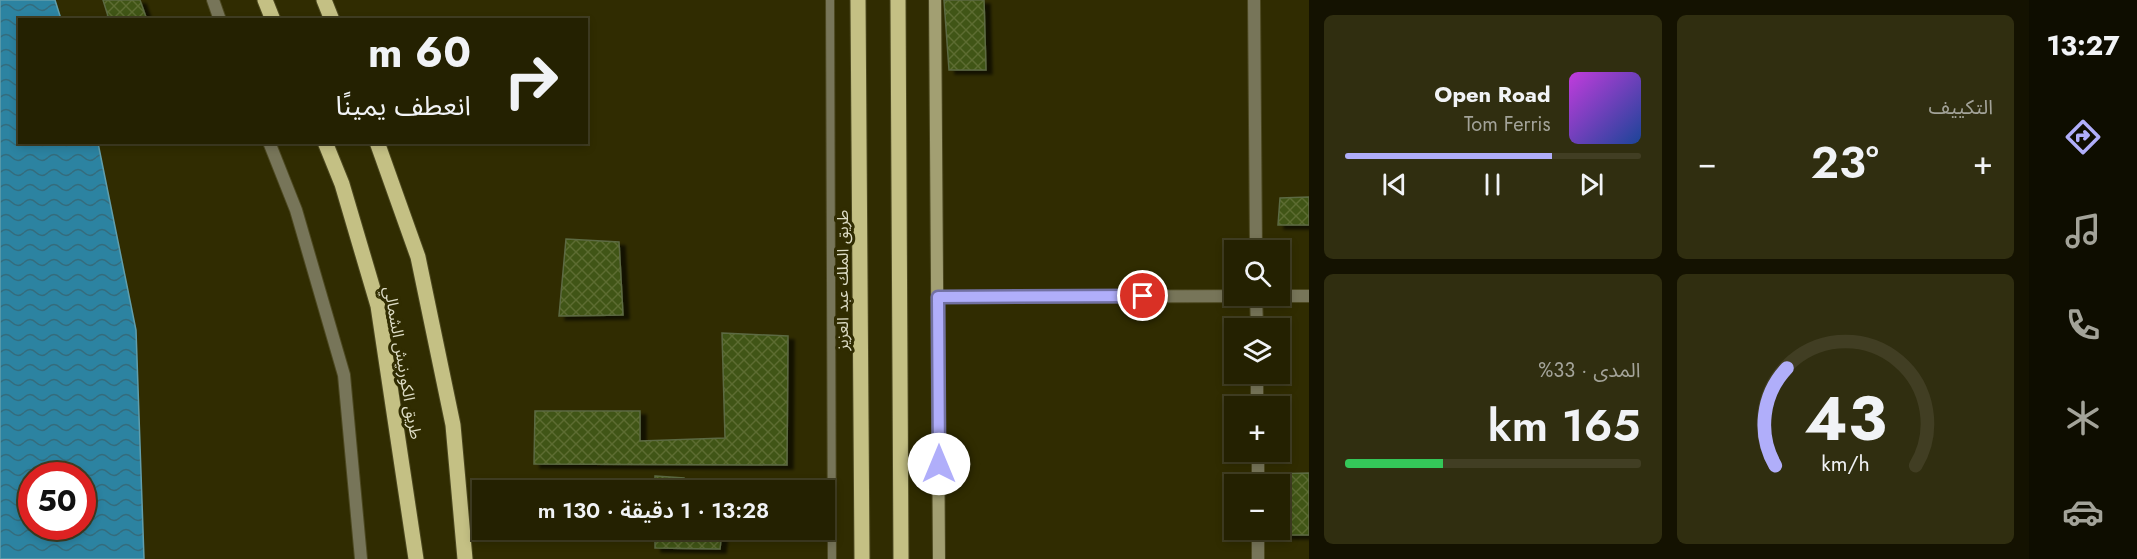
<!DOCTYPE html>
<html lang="ar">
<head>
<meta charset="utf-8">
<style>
	body { margin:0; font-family:Jost,"Noto Sans Arabic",sans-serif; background:#302e10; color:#f1f3f6; direction:rtl; height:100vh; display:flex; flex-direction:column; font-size:22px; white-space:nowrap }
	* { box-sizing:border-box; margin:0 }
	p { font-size:20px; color:#a3a399 }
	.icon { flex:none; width:33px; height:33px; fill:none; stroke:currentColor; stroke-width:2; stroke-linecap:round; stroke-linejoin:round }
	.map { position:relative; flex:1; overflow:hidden; direction:ltr }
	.side { display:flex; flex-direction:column; gap:15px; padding:15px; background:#141201; width:720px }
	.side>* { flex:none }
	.top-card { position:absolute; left:18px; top:18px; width:570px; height:126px; border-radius:0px; box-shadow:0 3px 9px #0003,0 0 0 2px #413e23; direction:rtl; background:#242101; color:#f1f3f6; overflow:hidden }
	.buttons { position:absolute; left:1224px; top:240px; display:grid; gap:12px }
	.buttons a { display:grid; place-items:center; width:66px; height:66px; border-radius:0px; background:#242101; box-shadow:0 3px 9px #0003,0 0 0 2px #413e23; font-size:30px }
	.speed { position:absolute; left:18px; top:462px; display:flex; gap:12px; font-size:30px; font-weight:700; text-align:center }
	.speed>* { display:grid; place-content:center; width:78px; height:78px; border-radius:50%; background:#242101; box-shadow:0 3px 9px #0003,0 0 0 2px #413e23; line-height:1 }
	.speed .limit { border:9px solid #d22; background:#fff; color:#111 }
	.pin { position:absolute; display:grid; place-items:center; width:51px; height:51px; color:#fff; margin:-26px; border:3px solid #fff; border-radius:50%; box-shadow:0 2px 6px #0007 }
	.me { position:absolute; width:66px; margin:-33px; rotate:0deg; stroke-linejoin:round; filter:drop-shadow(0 0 4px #0008) }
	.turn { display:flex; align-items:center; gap:21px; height:126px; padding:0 18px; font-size:27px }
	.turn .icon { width:78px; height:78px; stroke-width:2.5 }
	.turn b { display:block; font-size:42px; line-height:51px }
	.big { font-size:45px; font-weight:600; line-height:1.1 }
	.side .card { flex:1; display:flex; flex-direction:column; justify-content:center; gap:9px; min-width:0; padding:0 21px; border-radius:9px; background:#302e10 }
	.side .dial { align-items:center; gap:0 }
	.dial svg { height:156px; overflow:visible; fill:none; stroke:#413e23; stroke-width:7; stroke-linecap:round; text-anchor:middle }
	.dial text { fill:#f1f3f6; stroke:none }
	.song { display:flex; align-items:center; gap:18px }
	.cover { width:72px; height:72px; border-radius:9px; background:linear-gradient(135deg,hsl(290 70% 55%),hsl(220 70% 35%)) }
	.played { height:6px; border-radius:3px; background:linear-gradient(90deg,#b0aefa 70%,#413e23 70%) }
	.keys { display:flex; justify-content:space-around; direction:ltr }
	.heat { display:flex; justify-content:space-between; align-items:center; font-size:33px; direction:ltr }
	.charge { height:9px; border-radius:4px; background:linear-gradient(90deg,#34c759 33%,#413e23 0) }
	.side .tiles { flex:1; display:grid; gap:15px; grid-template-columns:repeat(2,1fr) }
	.trip { position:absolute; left:472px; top:480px; width:363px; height:60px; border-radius:0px; background:#242101; box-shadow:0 3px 9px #0003,0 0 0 2px #413e23; font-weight:600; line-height:60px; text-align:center; direction:rtl }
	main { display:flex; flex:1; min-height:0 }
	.tabs { display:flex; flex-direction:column; width:108px; justify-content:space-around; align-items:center; background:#0e0d00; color:#a3a399 }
	.tabs .icon { width:42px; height:42px }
	.tabs .active { color:#b0aefa }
	.tabs b { font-size:27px; color:#f1f3f6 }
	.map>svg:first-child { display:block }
	.water { fill:url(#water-waves); stroke:#619eac; stroke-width:1.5; fill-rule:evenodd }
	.building { fill:url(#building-cross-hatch); stroke:#5c6a43; stroke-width:1.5; filter:url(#shadow) }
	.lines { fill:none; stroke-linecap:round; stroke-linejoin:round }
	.service-casing { stroke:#4c4820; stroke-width:10 }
	.minor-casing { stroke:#4c4820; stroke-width:14 }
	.secondary-casing { stroke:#4c4820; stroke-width:14 }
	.primary-casing { stroke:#4c4820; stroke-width:17 }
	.service { stroke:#777559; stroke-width:8 }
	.minor { stroke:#777559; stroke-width:12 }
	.secondary { stroke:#a29f72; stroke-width:12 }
	.primary { stroke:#c4c084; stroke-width:15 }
	.route-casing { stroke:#7271a2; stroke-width:15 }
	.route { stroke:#b0aefa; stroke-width:10 }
	.labels { text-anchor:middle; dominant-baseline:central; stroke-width:6; stroke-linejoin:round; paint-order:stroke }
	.street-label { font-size:16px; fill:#dddcc5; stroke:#302c01 }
</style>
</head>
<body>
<main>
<nav class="tabs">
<b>13:27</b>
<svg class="icon active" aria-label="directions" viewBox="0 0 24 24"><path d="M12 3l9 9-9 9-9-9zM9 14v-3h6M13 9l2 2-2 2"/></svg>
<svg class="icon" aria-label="music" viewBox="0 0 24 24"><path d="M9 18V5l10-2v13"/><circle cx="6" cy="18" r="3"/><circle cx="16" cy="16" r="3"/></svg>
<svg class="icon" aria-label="phone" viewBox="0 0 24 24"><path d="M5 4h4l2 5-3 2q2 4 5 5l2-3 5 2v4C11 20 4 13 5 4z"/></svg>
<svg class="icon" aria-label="climate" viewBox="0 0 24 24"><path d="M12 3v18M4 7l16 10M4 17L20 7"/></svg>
<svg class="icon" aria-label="car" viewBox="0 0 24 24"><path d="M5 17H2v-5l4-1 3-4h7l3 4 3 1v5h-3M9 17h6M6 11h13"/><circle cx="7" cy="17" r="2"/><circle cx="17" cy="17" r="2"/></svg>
</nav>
<section class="side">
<div class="tiles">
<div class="card"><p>التكييف</p>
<div class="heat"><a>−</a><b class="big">23°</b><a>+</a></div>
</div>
<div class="card">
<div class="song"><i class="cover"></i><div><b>Open Road</b><p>Tom Ferris</p></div></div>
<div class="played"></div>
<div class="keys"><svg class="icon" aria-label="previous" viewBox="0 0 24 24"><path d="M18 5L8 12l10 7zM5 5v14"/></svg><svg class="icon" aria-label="pause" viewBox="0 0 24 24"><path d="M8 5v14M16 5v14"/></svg><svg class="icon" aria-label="next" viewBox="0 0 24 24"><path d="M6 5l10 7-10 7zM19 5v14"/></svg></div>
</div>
<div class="card dial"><svg viewBox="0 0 100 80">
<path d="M14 69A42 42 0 1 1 86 69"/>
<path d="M14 69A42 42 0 0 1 20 19" stroke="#b0aefa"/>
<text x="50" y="56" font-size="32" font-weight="700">43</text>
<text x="50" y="72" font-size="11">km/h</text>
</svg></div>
<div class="card"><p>المدى · 33%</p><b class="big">165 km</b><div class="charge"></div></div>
</div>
</section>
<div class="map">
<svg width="1309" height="559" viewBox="0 0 1309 559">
	<defs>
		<pattern id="water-waves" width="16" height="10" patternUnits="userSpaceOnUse" patternTransform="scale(1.5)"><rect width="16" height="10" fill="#2c83a1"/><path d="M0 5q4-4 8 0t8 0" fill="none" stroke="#346c7d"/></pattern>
		<pattern id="building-cross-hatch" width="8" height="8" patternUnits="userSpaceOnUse" patternTransform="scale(1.5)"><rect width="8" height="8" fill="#415412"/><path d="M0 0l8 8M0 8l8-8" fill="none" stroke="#5c6c33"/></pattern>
		<filter id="shadow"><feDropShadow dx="6" dy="4" stdDeviation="1.5" flood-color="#0009"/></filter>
	</defs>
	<rect width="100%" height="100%" fill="#302c01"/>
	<path class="water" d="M0,0H55L61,19L20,20V142L98,143L136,330L144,559H0ZM32,476H82V526H32Z"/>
	<path class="building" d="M103,0H140L147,20H100L108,16Z
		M944,0H984L986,70H949Z
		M1309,197V225H1278L1280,198Z
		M566,239L619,242L623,315L559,316Z
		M722,333L788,336L787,465L534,464L535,411H640V441L725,438Z
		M1309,473V535H1270V530H1280V484H1270V474Z
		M655,476L684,478V490H655Z
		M655,530H722L720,549L655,548Z"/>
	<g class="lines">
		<g class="service-casing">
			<path id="service" d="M830,0L832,559"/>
		</g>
		<g class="minor-casing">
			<path id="minor" d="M213,0L220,20
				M1254,0L1256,250
				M269,142L296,210L344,375L361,559
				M1256,296L1257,328
				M938,297L1309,296
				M1257,374V406
				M1258,452V484
				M1258,530V559"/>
		</g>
		<g class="secondary-casing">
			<path id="secondary" d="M935,0L939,559"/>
		</g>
		<g class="primary-casing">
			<path id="primary" d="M265,0L273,20
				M324,0L332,20
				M858,0L862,559
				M898,0L901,559
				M325,142L342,184L378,306L416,559
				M377,142L418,257L453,425L465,559"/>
		</g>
		<use href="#service" class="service"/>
		<use href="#minor" class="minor"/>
		<use href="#secondary" class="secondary"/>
		<use href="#primary" class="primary"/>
	</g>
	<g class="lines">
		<g class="route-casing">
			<path id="route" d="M939,464L938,297L1143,296"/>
		</g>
		<use href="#route" class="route"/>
	</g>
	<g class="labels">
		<g class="street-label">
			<text transform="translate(842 280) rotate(-90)">طريق الملك عبد العزيز</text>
			<text transform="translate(403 363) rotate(80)">طريق الكورنيش الشمالي</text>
		</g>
	</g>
</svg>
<div class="buttons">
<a><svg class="icon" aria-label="search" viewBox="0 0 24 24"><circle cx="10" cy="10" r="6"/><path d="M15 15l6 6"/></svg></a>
<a><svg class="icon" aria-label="layers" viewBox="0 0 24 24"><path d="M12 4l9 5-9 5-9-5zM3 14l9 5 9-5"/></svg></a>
<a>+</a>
<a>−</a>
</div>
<div class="speed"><div class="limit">50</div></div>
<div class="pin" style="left:1143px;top:296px;background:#d93025"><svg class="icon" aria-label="arrive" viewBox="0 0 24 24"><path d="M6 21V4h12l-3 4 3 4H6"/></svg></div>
<svg class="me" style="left:939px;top:464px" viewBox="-20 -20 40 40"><circle r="19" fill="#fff"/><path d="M0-13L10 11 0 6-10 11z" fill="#b0aefa"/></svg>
<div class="trip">13:28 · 1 دقيقة · 130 m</div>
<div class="top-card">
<div class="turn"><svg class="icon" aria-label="right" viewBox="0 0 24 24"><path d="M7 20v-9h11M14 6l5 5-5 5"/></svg><div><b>60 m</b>انعطف يمينًا</div></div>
</div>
</div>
</main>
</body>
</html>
